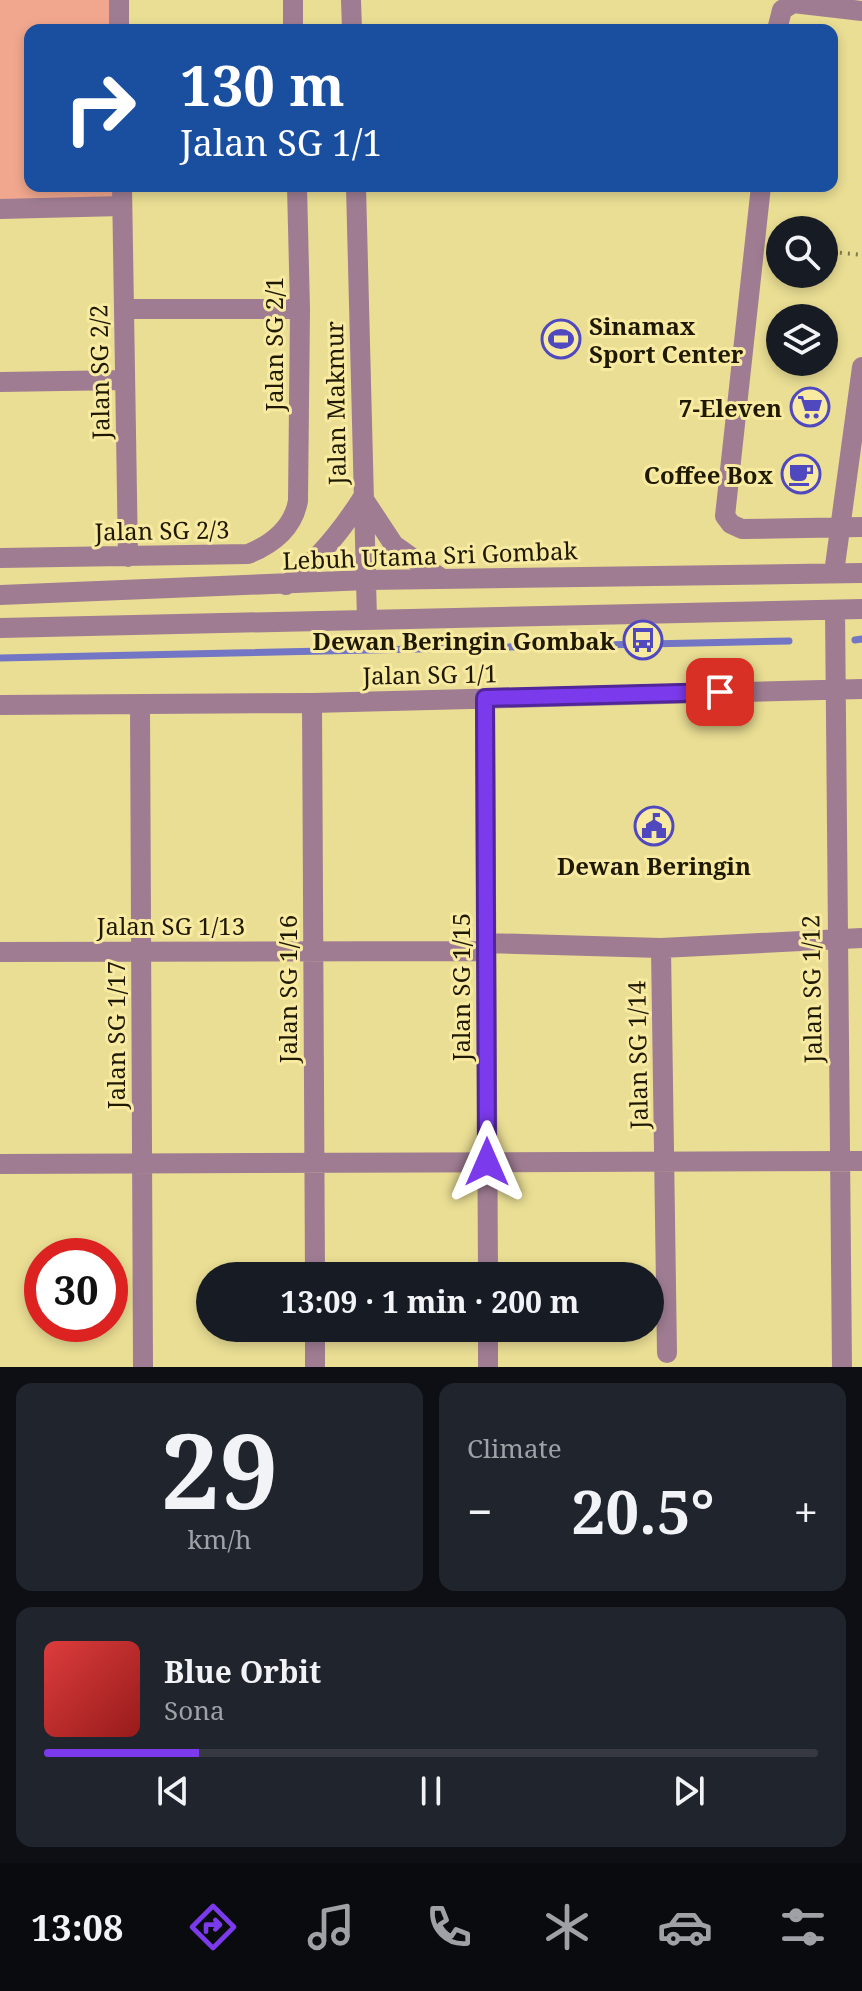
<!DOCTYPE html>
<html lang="en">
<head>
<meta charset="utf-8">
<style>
	body { margin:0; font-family:"Noto Serif",serif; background:#20242c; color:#f1f3f6; height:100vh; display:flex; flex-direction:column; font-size:30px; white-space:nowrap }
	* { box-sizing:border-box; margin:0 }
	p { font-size:26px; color:#9ea1a6 }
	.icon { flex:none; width:44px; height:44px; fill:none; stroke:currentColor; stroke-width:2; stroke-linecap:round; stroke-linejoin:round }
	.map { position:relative; height:1367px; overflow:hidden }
	.details { display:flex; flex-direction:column; gap:16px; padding:16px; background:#0d0f14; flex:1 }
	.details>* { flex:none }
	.hud { position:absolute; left:24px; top:24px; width:814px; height:168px; border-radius:16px; box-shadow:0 4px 12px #0003; background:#1a4fa0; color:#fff; overflow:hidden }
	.controls { position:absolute; left:766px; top:216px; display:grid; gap:16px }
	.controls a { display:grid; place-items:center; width:72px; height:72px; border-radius:50%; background:#171b24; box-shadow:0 4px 12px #0003; font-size:40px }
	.speed { position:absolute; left:24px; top:1238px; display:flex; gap:16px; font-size:40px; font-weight:700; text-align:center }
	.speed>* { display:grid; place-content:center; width:104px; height:104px; border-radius:50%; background:#171b24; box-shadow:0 4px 12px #0003; line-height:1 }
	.speed .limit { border:12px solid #d22; background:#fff; color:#111 }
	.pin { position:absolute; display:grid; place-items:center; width:68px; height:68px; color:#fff; margin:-34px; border-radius:16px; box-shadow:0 4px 12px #0006 }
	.me { position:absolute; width:88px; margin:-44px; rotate:0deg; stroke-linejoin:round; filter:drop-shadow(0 0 6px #0008) }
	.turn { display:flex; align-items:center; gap:28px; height:168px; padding:0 24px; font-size:36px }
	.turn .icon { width:104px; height:104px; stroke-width:2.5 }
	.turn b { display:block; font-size:56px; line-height:68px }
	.big { font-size:60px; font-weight:700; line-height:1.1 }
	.details .widget { flex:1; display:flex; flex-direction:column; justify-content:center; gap:12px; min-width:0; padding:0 28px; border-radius:16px; background:#20242c }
	.details .dial { align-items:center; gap:0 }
	.dial b { font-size:104px; line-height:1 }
	.song { display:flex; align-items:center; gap:24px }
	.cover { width:96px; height:96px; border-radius:12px; background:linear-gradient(135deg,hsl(0 70% 55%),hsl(0 70% 35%)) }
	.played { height:8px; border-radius:4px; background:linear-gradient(90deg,#7c3aed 20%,#363941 20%) }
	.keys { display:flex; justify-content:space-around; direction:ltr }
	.heat { display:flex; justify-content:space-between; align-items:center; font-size:44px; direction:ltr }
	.details .tiles { flex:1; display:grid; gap:16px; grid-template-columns:1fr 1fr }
	.widget:last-child { grid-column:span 2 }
	.trip { position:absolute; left:196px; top:1262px; width:468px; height:80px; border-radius:40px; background:#171b24; box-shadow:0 4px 12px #0003; font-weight:700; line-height:80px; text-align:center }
	.tabs { display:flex; height:128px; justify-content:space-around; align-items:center; background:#090b0e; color:#9ea1a6 }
	.tabs .icon { width:56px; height:56px }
	.tabs .current { color:#7c3aed }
	.tabs b { font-size:36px; color:#f1f3f6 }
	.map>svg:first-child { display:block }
	.green { fill:#f1a78d }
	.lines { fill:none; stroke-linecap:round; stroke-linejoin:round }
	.stream { stroke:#7276c5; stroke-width:7 }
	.path { stroke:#837b49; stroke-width:4; stroke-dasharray:2 6; stroke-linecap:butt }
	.minor { stroke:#9f7c92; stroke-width:20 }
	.route-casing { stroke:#51269a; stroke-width:20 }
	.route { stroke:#7c3aed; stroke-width:14 }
	.labels { text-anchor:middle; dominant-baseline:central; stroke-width:6; stroke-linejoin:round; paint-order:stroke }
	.poi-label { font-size:24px; font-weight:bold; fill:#1e1900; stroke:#f8eba1; text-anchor:end }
	.street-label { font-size:24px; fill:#1e1900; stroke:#f8eba1 }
</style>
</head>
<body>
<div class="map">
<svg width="862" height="1367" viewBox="0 0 862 1367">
	<rect width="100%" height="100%" fill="#eade94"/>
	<path class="green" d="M0,0H119V30H30V186H122V206L0,209Z"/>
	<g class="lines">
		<path class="stream" d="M855,640L862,639
			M0,658L789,641"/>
		<path class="path" d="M824,251L862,255"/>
		<path class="minor" d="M119,0V30
			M293,0V30
			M351,0L352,30
			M777,30L782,10L793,3L862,11
			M122,186L128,557
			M356,186L367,619
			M761,186L725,516L731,524L742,529L862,527
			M0,209L122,206
			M124,309H300
			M0,382L125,380
			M365,501L394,545L442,579
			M0,558L248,554C273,544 293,528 298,501L300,309L297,186
			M834,573L862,367
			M286,585C318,560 341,532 363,497
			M0,595L367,580L862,573
			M835,610L842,1367
			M0,628L862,609
			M485,698L488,1276
			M312,703L315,1276
			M140,704L143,1367
			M0,705L312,703L862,689
			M486,943L661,948L862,938
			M661,948L667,1353
			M0,952L486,951
			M0,1164L862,1161
			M315,1328V1367
			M488,1328V1367"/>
	</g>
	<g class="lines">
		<g class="route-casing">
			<path id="route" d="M487,1162L485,698L720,692"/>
		</g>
		<use href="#route" class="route"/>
	</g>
	<defs>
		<g id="stadium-ring" transform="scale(2)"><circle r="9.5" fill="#f8eba1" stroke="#5048bf" stroke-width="1.5"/><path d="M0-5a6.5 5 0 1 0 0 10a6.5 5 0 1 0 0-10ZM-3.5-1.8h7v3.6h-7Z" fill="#5048bf"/></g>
		<g id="supermarket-ring" transform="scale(2)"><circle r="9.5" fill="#f8eba1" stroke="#5048bf" stroke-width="1.5"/><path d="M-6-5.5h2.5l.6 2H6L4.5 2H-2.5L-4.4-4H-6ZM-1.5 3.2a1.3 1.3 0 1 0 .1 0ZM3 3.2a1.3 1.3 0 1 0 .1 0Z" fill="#5048bf"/></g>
		<g id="cafe-ring" transform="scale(2)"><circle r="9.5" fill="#f8eba1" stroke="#5048bf" stroke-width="1.5"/><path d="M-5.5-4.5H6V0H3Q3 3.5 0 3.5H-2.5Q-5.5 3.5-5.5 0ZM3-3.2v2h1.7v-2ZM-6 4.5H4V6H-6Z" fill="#5048bf"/></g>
		<g id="bus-ring" transform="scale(2)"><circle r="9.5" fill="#f8eba1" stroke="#5048bf" stroke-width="1.5"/><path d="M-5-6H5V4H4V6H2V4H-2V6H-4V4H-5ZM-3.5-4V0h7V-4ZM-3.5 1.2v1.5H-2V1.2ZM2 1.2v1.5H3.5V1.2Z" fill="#5048bf"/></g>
		<g id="civic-ring" transform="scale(2)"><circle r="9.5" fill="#f8eba1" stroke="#5048bf" stroke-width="1.5"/><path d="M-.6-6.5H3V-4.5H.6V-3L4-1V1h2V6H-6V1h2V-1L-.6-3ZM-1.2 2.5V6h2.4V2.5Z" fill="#5048bf"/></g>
	</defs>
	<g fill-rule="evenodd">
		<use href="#stadium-ring" x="561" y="339"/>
		<use href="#supermarket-ring" x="810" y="407"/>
		<use href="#cafe-ring" x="801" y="474"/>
		<use href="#bus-ring" x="643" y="640"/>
		<use href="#civic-ring" x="654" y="826"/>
	</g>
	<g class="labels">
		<g class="poi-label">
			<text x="589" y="325" text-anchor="start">Sinamax<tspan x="589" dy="28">Sport Center</tspan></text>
			<text x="782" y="407">7-Eleven</text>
			<text x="773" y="474">Coffee Box</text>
			<text x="615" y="640">Dewan Beringin Gombak</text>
			<text x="654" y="865" text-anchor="middle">Dewan Beringin</text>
		</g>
		<g class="street-label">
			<text transform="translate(273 344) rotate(-90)">Jalan SG 2/1</text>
			<text transform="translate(99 372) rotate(-91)">Jalan SG 2/2</text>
			<text transform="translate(335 403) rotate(-91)">Jalan Makmur</text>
			<text transform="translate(162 530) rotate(-1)">Jalan SG 2/3</text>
			<text transform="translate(430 555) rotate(-2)">Lebuh Utama Sri Gombak</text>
			<text transform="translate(430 674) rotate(-1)">Jalan SG 1/1</text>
			<text x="171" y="925">Jalan SG 1/13</text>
			<text transform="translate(460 987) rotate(-90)">Jalan SG 1/15</text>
			<text transform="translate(287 989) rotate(-90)">Jalan SG 1/16</text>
			<text transform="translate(811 989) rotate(-91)">Jalan SG 1/12</text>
			<text transform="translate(115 1035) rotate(-90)">Jalan SG 1/17</text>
			<text transform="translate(637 1055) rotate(-91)">Jalan SG 1/14</text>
		</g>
	</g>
</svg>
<div class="controls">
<a><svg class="icon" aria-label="search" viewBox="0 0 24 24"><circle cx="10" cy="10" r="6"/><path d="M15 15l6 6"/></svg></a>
<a><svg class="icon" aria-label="layers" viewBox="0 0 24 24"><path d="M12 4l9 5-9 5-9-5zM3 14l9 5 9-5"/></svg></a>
</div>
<div class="speed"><div class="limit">30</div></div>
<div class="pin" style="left:720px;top:692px;background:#d93025"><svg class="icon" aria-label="arrive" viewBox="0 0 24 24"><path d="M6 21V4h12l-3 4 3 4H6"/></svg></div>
<svg class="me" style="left:487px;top:1162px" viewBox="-20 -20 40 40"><path d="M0-17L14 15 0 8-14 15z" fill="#7c3aed" stroke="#fff" stroke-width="4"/></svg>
<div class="trip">13:09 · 1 min · 200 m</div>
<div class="hud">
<div class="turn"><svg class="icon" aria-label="right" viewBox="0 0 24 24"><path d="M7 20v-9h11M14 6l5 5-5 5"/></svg><div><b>130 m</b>Jalan SG 1/1</div></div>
</div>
</div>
<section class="details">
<div class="tiles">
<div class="widget dial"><b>29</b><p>km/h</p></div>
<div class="widget"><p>Climate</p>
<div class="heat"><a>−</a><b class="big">20.5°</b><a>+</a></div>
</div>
<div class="widget">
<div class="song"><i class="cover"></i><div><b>Blue Orbit</b><p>Sona</p></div></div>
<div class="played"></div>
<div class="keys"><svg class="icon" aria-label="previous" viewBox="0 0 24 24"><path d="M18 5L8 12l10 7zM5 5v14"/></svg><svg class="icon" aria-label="pause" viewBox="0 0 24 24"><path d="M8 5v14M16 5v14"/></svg><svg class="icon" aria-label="next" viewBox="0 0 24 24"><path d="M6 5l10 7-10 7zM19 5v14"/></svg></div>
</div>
</div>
</section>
<nav class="tabs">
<b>13:08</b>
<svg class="icon current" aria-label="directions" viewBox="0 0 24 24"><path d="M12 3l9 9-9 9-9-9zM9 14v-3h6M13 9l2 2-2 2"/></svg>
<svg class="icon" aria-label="music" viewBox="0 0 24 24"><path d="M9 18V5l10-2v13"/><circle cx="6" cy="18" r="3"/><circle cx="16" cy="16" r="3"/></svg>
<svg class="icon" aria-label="phone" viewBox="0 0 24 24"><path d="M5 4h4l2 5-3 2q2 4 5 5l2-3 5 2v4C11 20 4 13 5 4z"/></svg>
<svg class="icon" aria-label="climate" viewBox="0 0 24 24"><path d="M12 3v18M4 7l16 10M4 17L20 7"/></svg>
<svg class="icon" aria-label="car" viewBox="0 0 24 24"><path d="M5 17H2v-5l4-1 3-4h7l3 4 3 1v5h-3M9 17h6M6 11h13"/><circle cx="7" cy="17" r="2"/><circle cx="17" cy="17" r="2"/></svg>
<svg class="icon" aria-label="filters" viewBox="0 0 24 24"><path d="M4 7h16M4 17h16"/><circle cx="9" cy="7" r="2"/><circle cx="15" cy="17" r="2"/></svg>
</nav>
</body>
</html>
